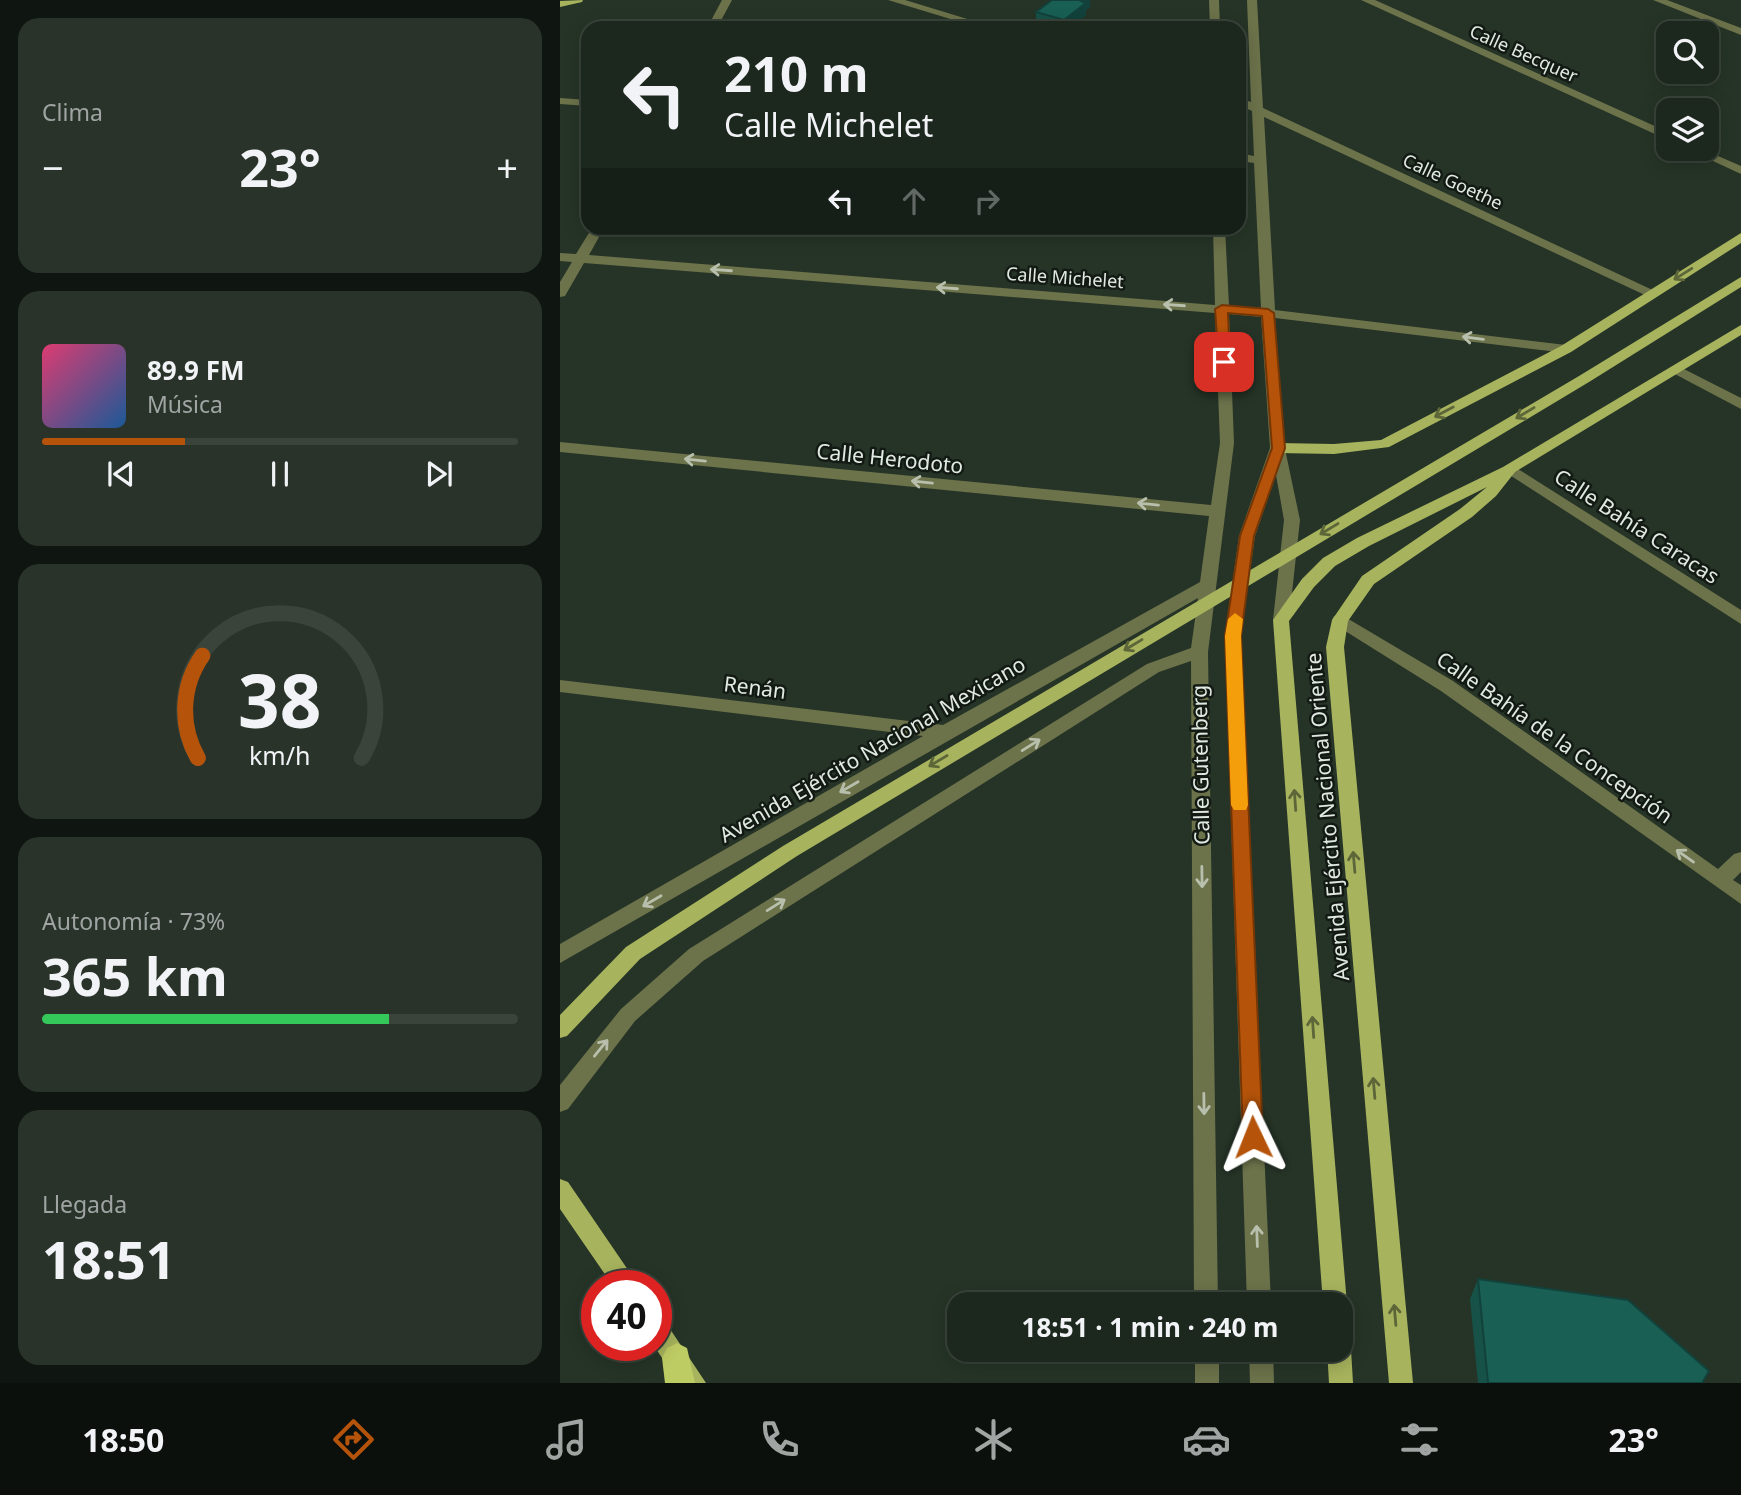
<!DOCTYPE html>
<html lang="es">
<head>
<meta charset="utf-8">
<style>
	body { margin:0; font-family:"Noto Sans",sans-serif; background:#29332a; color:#f1f3f6; height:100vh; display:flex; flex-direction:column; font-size:26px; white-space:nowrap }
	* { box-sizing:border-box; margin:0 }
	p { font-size:23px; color:#a0a5a4 }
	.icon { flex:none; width:38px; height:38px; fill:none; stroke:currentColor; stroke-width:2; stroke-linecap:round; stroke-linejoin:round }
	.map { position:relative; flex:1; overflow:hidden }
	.side { display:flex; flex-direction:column; gap:18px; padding:18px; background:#0f1510; width:560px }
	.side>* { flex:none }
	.banner { position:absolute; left:21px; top:21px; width:665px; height:214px; border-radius:21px; box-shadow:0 4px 18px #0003,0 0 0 2px #3a443b; background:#1c271d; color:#f1f3f6; overflow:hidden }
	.buttons { position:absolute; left:1096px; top:21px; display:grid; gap:14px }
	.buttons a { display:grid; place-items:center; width:63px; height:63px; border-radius:14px; background:#1c271d; box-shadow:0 4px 18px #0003,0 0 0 2px #3a443b; font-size:35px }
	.speed { position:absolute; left:21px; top:1270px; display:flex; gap:14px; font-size:35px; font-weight:700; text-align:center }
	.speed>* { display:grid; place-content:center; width:91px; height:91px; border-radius:50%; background:#1c271d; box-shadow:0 4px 18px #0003,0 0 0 2px #3a443b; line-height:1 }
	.speed .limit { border:10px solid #d22; background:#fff; color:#111 }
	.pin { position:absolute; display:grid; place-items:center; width:60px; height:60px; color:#fff; margin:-30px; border-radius:14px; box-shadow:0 4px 10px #0006 }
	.me { position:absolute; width:77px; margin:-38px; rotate:358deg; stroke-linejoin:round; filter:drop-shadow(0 0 5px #0008) }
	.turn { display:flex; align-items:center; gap:24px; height:147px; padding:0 28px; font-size:32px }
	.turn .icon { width:91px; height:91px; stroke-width:2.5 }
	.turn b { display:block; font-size:49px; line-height:60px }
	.lanes { display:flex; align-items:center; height:66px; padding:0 28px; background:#0003; justify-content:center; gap:35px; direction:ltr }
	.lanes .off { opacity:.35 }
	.big { font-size:52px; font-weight:700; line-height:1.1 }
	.side .tile { flex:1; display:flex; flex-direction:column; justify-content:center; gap:10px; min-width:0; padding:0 24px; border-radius:21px; background:#29332a }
	.side .dial { align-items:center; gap:0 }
	.dial svg { height:182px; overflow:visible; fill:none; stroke:#3a443b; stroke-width:7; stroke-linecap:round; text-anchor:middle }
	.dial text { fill:#f1f3f6; stroke:none }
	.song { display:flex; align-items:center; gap:21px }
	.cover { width:84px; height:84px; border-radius:10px; background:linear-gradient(135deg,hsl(340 70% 55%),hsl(210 70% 35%)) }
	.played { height:7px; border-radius:4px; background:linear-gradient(90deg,#b45309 30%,#3a443b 30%) }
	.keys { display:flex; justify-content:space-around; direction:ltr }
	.heat { display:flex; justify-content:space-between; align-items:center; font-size:38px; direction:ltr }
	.charge { height:10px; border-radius:5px; background:linear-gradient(90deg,#34c759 73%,#3a443b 0) }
	.trip { position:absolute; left:387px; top:1292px; width:406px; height:70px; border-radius:21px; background:#1c271d; box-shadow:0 4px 18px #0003,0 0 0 2px #3a443b; font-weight:700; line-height:70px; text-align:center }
	.tabs { display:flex; height:112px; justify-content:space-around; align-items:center; background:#0b100c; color:#a0a5a4 }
	.tabs .icon { width:49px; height:49px }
	.tabs .active { color:#b45309 }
	.tabs b { font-size:32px; color:#f1f3f6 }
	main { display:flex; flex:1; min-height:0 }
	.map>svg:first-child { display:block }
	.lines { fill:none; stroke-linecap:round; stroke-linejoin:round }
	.minor { fill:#6c724a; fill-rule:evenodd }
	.major { fill:#a7b35d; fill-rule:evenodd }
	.highway { fill:#becc64; fill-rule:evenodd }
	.wall { fill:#165248 }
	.shaded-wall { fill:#12423b }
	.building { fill:#195f54; stroke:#12423b; stroke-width:2 }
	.oneway { stroke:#b8c0ad }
	.oneway2 { stroke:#5d6638 }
	.route { fill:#b45309; stroke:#753606; stroke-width:2 }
	.slow { fill:#f59e0b }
	.labels { text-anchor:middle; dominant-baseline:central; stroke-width:5; stroke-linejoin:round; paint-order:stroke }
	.far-street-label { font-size:18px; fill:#e1eae2; stroke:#131a14 }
	.street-label { font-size:21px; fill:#e1eae2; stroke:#131a14 }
</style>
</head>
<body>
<main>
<section class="side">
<div class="tile"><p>Clima</p>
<div class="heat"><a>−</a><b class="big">23°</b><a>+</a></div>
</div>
<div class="tile">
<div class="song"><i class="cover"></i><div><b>89.9 FM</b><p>Música</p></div></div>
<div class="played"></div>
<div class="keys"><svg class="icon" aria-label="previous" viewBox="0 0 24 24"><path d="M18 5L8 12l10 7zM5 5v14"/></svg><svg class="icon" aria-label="pause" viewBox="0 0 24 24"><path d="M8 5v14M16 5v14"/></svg><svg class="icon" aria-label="next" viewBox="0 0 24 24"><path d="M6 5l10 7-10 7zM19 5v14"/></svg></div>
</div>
<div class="tile dial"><svg viewBox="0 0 100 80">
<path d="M14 69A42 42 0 1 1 86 69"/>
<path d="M14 69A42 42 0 0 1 16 24" stroke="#b45309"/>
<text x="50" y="56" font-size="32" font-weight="700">38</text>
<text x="50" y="72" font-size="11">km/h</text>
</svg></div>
<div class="tile"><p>Autonomía · 73%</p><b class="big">365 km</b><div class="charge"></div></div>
<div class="tile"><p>Llegada</p><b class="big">18:51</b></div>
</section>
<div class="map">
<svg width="1181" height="1383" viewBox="0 0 1181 1383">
	<rect width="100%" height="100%" fill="#263427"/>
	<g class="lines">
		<path class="minor" d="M162,0H172L157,28H147Z
			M328,0H345L437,28H420Z
			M649,0H659L660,28H650Z
			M687,0H697L703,108L1099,293L1092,297L1087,296L704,117L715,310L1006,345L1013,349L1006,353L715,318L725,449L740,520L729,620L721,626L713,620L724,520L716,475L695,536L681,636L711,1304H687L665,636L679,536L710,448L701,317L669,314L674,443L648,652L658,1304H634L631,661L599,672L143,961L75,1021L8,1109L0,1112V1085L61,1009L129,949L587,664L631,648L638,598L0,963V944L363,736L0,692V680L383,725L640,582L649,516L0,452V442L651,505L660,443L655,313L24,263L5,296L0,297V282L12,262L0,261V253L16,254L32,228H44L29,255L655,305L653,228H665L669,306L701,308L694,163L679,161V153L694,156L692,111L679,105V98L691,102Z
			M801,0H815L1108,132V140Z
			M1093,0H1107L1181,28V35Z
			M0,98L28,100V106L0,104Z
			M1127,149H1142L1181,166V174Z
			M1116,365L1181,398V409L1111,372L1109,369Z
			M950,464L1181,610V624L945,472L942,469Z
			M780,614L893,681L1158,869L1174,854L1181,852V872L1173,880L1181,885V904L881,691L774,624L772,620L774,616Z
			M635,1349H659V1383H635Z
			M689,1349H713L714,1383H690Z"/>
		<path class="major" d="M23,0L22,2L0,7V1Z
			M1181,233V243L1011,352L829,447L774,454L718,453L710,448L718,443L774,444L821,440L1001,346Z
			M1181,277V287L1029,382L237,856L80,959L7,1036L0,1038V1015L66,947L223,846L1019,376Z
			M1181,325V335L955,472L936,496L912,517L814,584L788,621L784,647L853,1383H829L766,647L772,620L802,576L900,509L927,487L809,546L775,566L754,587L729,621L787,1304L780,1314V1304H763L713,620L742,579L763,558L797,538L943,467Z
			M0,1179L8,1182L79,1286H53L0,1209Z
			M96,1316L104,1320L146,1383H119L94,1346H96Z
			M780,1338L788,1340L791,1349L793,1383H769L767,1349H780Z"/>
		<path class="highway" d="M117,1343L127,1348L135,1383H105L102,1358L107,1348Z"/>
	</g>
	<path class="wall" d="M492,0H530V7L526,10V15L510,28H488L476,25V12Z
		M918,1279L1142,1383H918L910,1299Z"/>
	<path class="shaded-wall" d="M522,0H530V7L526,10V15L510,28H505L504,20Z"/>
	<path class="building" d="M492,0H522L521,1L526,3L504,20L476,12Z
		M918,1279L1068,1300L1149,1371L1142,1383H928Z"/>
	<defs><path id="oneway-shaft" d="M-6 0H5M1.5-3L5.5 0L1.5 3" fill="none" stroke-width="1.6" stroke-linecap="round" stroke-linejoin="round" transform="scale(1.75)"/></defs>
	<g class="oneway">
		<use href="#oneway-shaft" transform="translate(161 270) rotate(-176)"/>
		<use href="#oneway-shaft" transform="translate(387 288) rotate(-176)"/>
		<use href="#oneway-shaft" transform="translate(614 305) rotate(-176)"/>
		<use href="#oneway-shaft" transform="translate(913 338) rotate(-173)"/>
		<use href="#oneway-shaft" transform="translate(135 460) rotate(-174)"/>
		<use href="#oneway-shaft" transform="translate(362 482) rotate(-174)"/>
		<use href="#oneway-shaft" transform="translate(588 504) rotate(-174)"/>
		<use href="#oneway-shaft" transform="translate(471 745) rotate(-32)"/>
		<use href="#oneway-shaft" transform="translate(289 787) rotate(150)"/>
		<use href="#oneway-shaft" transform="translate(1125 856) rotate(-145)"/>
		<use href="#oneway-shaft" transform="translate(642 877) rotate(89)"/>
		<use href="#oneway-shaft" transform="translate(92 901) rotate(150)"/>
		<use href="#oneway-shaft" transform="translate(216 905) rotate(-32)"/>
		<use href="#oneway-shaft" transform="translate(41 1048) rotate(-51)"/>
		<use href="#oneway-shaft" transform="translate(644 1104) rotate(89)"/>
		<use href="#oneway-shaft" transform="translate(697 1236) rotate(-92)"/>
	</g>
	<g class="oneway2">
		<use href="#oneway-shaft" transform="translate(1123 274) rotate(148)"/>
		<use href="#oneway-shaft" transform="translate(884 412) rotate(152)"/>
		<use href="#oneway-shaft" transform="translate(965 413) rotate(149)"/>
		<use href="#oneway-shaft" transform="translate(769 529) rotate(149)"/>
		<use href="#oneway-shaft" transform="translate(573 645) rotate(149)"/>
		<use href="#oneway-shaft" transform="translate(378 761) rotate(149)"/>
		<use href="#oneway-shaft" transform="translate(735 800) rotate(-94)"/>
		<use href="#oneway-shaft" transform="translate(794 862) rotate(-95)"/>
		<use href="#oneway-shaft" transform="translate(753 1027) rotate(-94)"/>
		<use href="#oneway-shaft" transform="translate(814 1088) rotate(-95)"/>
		<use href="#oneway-shaft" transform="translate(835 1315) rotate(-95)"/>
	</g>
	<path class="route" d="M662,305L708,309L714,313L725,448L694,536L681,636L703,1137L700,1143L693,1146L686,1143L683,1137L665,636L680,536L712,448L702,316L668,313L670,362L669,365H659L655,309Z"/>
	<path class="slow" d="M675,613L683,619L681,636L688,805L686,810H674L671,805L665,636L668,619Z"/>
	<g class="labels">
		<g class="far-street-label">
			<text transform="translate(964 53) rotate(24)">Calle Becquer</text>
			<text transform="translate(893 181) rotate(25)">Calle Goethe</text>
			<text transform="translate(505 277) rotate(4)">Calle Michelet</text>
		</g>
		<g class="street-label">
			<text transform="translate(330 458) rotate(6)">Calle Herodoto</text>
			<text transform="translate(1077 526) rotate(33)">Calle Bahía Caracas</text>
			<text transform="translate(195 687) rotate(7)">Renán</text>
			<text transform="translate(995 737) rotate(35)">Calle Bahía de la Concepción</text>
			<text transform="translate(312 749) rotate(-30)">Avenida Ejército Nacional Mexicano</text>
			<text transform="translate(640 765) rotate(-91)">Calle Gutenberg</text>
			<text transform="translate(767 817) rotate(-95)">Avenida Ejército Nacional Oriente</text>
		</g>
	</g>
</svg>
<div class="buttons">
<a><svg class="icon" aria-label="search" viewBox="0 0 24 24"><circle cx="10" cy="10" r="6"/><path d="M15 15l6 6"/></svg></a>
<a><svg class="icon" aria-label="layers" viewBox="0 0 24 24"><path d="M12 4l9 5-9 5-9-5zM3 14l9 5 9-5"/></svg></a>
</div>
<div class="speed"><div class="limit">40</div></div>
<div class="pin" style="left:664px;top:362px;background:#d93025"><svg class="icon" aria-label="arrive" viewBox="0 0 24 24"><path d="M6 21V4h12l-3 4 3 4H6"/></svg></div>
<svg class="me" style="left:693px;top:1137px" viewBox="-20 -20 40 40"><path d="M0-17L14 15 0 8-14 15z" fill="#b45309" stroke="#fff" stroke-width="4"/></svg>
<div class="trip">18:51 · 1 min · 240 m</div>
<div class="banner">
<div class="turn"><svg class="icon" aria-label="left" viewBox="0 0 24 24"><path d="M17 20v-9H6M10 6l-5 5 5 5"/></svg><div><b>210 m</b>Calle Michelet</div></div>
<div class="lanes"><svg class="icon" aria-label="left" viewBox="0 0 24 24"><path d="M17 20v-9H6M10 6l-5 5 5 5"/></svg><svg class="icon off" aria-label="ahead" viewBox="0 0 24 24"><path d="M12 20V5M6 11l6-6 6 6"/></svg><svg class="icon off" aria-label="right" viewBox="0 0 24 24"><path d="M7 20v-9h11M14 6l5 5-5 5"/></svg></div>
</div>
</div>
</main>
<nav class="tabs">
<b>18:50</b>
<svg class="icon active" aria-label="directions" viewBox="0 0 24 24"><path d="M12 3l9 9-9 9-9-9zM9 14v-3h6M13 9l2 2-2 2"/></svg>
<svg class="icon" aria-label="music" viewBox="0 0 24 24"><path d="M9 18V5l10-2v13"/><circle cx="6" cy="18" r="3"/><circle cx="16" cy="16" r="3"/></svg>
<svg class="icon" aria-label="phone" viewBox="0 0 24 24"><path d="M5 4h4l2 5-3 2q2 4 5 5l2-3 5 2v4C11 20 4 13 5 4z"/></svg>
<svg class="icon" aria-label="climate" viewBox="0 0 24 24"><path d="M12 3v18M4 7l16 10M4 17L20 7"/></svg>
<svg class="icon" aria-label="car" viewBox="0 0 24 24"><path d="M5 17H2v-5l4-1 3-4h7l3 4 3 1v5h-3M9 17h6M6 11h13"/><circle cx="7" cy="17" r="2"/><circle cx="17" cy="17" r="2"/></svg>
<svg class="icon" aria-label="filters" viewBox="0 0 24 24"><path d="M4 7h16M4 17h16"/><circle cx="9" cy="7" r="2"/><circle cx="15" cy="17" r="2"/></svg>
<b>23°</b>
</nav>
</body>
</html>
